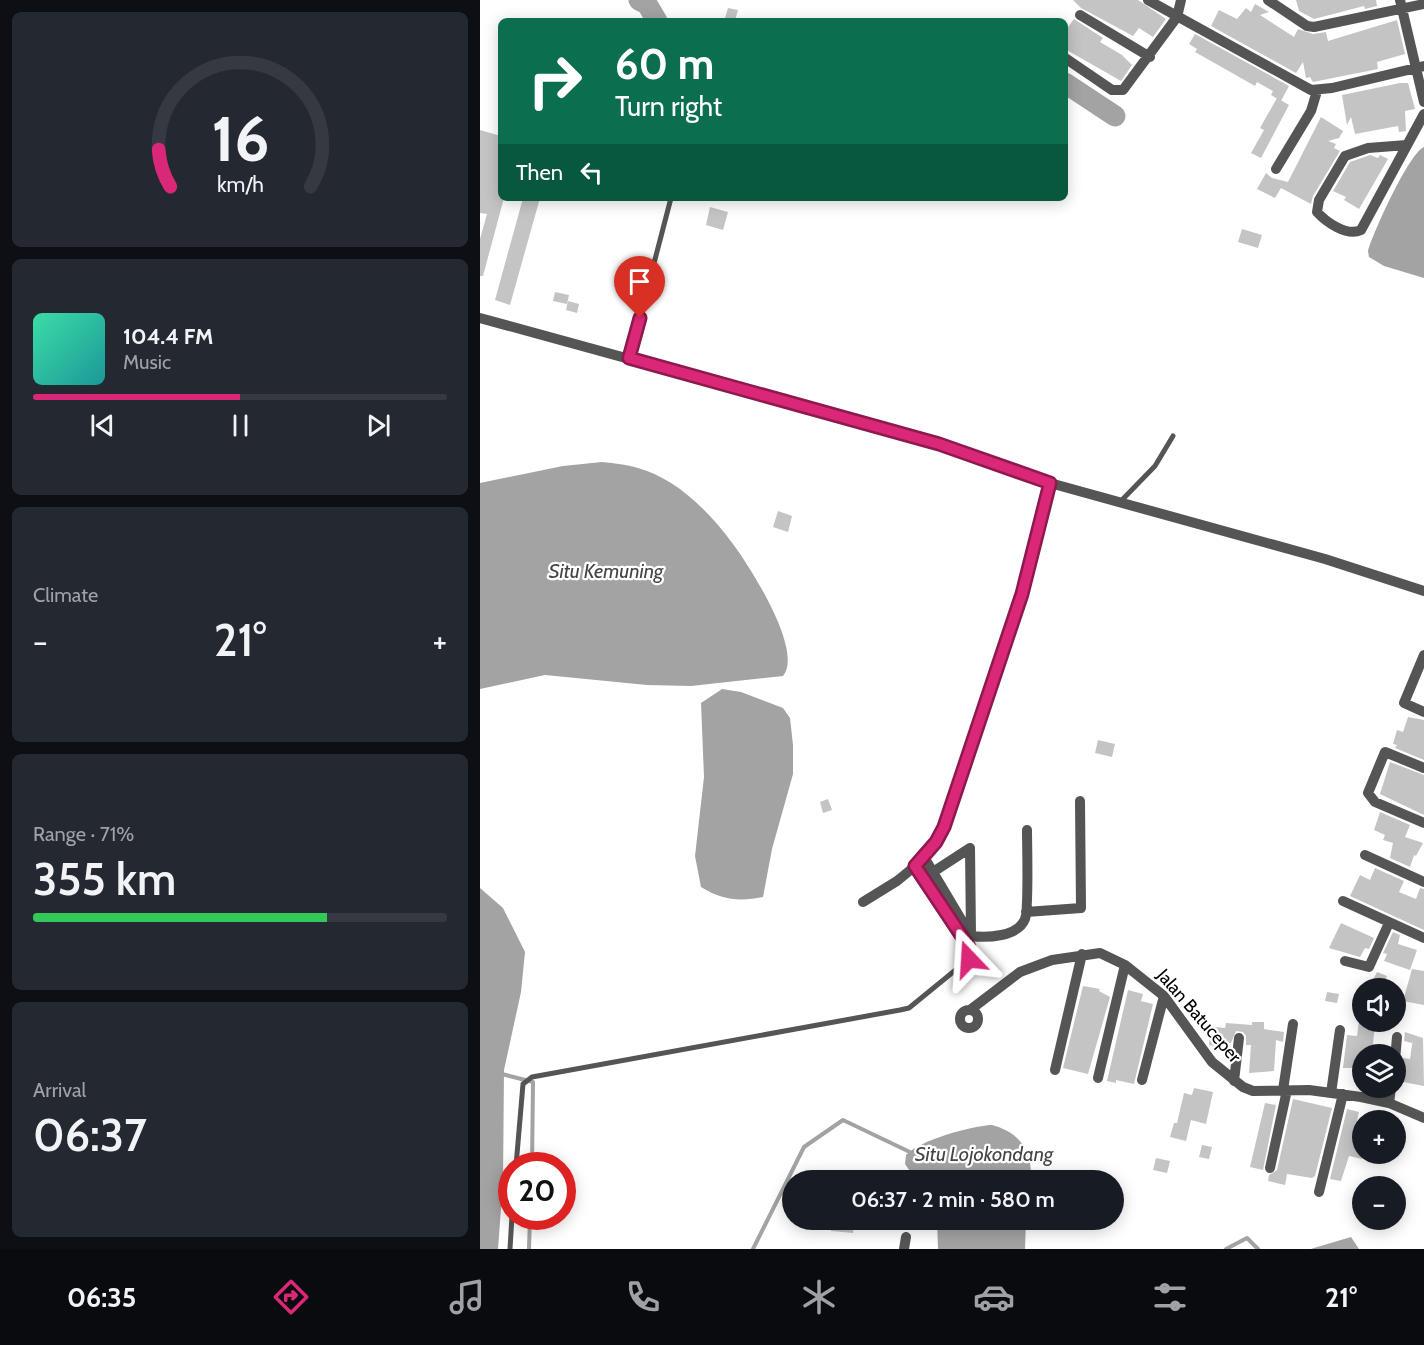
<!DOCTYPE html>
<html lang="en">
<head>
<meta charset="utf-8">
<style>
	body { margin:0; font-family:Cabin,sans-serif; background:#242831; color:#f1f3f6; height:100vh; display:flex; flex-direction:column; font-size:22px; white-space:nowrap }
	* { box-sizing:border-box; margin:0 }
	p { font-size:20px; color:#9ea1a6 }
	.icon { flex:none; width:33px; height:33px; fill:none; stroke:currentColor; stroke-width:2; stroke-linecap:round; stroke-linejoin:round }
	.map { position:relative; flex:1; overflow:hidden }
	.drawer { display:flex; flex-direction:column; gap:12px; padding:12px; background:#0d0f14; width:480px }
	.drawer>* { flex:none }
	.hud { position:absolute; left:18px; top:18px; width:570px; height:183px; border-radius:9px; box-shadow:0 3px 15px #0003; background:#0b6e4f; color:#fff; overflow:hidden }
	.fabs { position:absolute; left:872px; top:978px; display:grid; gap:12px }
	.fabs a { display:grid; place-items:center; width:54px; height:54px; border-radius:50%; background:#171b24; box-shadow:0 3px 15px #0003; font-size:30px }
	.speed { position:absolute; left:18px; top:1152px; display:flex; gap:12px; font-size:30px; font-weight:700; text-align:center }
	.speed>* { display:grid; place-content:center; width:78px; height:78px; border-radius:50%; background:#171b24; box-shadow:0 3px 15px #0003; line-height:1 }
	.speed .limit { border:9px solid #d22; background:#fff; color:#111 }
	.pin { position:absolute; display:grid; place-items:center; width:51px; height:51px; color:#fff; margin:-62px -26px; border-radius:50% 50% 50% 0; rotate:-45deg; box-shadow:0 0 6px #0007 }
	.pin .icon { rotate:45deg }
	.me { position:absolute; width:66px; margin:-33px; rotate:340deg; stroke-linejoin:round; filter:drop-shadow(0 0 4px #0008) }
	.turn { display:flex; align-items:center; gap:21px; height:126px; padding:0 18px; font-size:27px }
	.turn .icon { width:78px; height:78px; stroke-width:2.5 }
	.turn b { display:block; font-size:42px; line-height:51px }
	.then { display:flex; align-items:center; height:57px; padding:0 18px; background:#0003; gap:12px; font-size:22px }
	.big { font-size:45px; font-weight:600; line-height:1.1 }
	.drawer .widget { flex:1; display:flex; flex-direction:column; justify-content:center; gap:9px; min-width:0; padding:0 21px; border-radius:9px; background:#242831 }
	.drawer .dial { align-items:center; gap:0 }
	.dial svg { height:156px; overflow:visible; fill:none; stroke:#363941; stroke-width:7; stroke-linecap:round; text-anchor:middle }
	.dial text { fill:#f1f3f6; stroke:none }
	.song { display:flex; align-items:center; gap:18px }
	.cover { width:72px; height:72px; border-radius:9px; background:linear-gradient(135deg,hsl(160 70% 55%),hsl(180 70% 35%)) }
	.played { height:6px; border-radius:3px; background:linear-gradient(90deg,#db2777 50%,#363941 50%) }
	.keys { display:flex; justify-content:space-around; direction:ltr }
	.heat { display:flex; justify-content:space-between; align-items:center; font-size:33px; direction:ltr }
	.charge { height:9px; border-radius:4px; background:linear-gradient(90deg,#34c759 71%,#363941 0) }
	.trip { position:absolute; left:302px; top:1170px; width:342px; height:60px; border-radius:30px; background:#171b24; box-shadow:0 3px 15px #0003; font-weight:600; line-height:60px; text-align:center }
	.tabs { display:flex; height:96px; justify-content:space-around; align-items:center; background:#090b0e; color:#9ea1a6 }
	.tabs .icon { width:42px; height:42px }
	.tabs .selected { color:#db2777 }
	.tabs b { font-size:27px; color:#f1f3f6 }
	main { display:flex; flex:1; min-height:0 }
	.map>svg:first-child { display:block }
	.water { fill:#a3a3a3 }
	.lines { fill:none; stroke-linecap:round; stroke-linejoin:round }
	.stream { stroke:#a3a3a3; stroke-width:4 }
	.river { stroke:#a3a3a3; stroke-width:21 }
	.building { fill:#c4c4c4 }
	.service { stroke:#555; stroke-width:5 }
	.minor { stroke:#555; stroke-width:10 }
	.route-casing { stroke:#8e194d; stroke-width:15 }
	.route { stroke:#db2777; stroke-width:10 }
	.labels { text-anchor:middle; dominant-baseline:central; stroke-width:4.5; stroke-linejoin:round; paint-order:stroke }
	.street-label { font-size:18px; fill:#000; stroke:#fff }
	.water-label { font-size:20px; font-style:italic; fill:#444; stroke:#fff }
</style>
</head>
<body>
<main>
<section class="drawer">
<div class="widget dial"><svg viewBox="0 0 100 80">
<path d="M14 69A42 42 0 1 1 86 69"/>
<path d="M14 69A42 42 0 0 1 8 50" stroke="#db2777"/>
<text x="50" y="56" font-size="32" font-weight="700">16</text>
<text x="50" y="72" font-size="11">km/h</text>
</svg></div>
<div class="widget">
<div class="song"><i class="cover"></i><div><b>104.4 FM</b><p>Music</p></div></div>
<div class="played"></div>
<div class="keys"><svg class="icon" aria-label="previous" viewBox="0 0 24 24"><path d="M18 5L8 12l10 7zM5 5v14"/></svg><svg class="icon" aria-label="pause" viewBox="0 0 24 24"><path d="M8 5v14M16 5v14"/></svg><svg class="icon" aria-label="next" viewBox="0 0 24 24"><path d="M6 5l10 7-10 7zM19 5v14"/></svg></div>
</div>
<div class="widget"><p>Climate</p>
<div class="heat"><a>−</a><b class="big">21°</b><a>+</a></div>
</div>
<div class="widget"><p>Range · 71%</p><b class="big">355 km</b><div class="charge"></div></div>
<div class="widget"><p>Arrival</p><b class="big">06:37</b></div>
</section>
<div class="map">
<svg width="944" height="1249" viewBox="0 0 944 1249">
	<rect width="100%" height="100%" fill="#fff"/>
	<path class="water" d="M944,147V278L904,266L889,257L888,251C893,233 929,153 944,147Z
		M122,462C148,464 169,469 191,483C215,498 237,522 253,544C270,567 324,651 303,676L211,686L167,685L65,675L0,689V483L83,466Z
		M242,689L261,692L303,708L310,718L313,745V774L292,849L283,897C259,902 242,900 221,887L215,856L224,777L221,703Z
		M0,888L23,908L45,952L41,992L24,1070L23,1182L18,1249H0Z
		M512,1125C541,1133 552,1151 551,1180H436L425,1164L426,1155C440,1140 491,1126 512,1125Z
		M457,1220H546L545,1249H458Z
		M871,1237L879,1249H831L834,1248Z"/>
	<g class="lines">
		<path class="stream" d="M18,1073L53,1082L52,1166
			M49,1249L50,1216
			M273,1249L324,1147L363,1120L434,1154
			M746,1249L767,1238L778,1249"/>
		<path class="river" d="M159,0L167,4L177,21
			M585,83L635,116"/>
	</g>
	<path class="building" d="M593,0H658L686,19L673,37L659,28L653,36L601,8Z
		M816,0H896L897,6L885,9L884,6L834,19L819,11Z
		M775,4L789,12L780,15L814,37L818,29L833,34L846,32L848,41L917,20L925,54L897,62L898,69L833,82L830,77L826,78L823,62L816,73L731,26L739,10L757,19L766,8L771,12Z
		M248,8L258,10L255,21H244Z
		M594,19L623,38L620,42L642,55L652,65L641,81L585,49V31Z
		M715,34L809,86L801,101L791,95L793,91L777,82L775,86L715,52L717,49L709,44Z
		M920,83H928L935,109L925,111L926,131L919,132L918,126L875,134L871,117L867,125L862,95Z
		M797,98L809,105L781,158L771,153L784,130L780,128Z
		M841,117L863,131L859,138L848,141L856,144L854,148L860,151L833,196L831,204L801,188L795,198L777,189L786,173L792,178L808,182Z
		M0,130L21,136V198H24L3,276H0V239L7,214L0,213Z
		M890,155L898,158L900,155L908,159L879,209L864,200L866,197L853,191L870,162Z
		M43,198H60L30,305L15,300Z
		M230,207L248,212L243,230L226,225Z
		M762,229L782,235L778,248L758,242Z
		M75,292L89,295L87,304L73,301Z
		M88,301L99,304L97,313L86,310Z
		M298,511L312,516L308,532L293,527Z
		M928,717L944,720V760L915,748L917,745L913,744L917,730L923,732Z
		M618,740L635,744L632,757L615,753Z
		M910,762L944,775V815L900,794Z
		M348,799L352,810L343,813L340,802Z
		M900,812L930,825L925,837L943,843L936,856L934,855L930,867L910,858L913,843L903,840L905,835L894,830Z
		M895,868L924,881L919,892L936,899L940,888L944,889V930L870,896L880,875L890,880Z
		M861,923L894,938L889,949L885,948L880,957L849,948Z
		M913,932L920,935L918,944L937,950L930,970L904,961L907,954L903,953Z
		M932,969L944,971V1005L923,1001Z
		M897,972L907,976L904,985L893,980Z
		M603,986L620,989L619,991L630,997L608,1074L583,1068Z
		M648,990L663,994L661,1001L673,1004L654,1084L636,1080V1083L627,1081Z
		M847,992L859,994L857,1003L845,1001Z
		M879,1021L895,1023L892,1054H882V1068H863L867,1035L877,1036Z
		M772,1022H784V1029L804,1032L803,1042L796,1040L794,1071L769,1073L771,1045H766V1036L763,1032L756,1031L751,1043H741V1047L729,1045L730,1035L734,1036L735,1027L745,1028L746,1023L772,1025Z
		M925,1032L943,1038L944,1086L918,1081L923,1058L930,1059L933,1038L932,1043L924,1041Z
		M714,1088L733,1092L726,1124L711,1120L706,1141L690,1137L694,1123H697L704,1093L712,1095Z
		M813,1099L852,1108L835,1176L832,1178L807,1174L805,1185L788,1181L789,1175L797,1170Z
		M785,1103L796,1105L783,1170L770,1167Z
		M867,1109L879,1112L874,1134L882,1136V1159L869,1156L861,1181L850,1179Z
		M722,1145L732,1147L729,1159L719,1157Z
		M676,1158L690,1161L687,1173L673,1170Z
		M352,1220L374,1222L373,1233L351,1231Z"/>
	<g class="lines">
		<path class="service" d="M149,359L191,198
			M640,502L675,466L693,436
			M36,1166L43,1084L52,1077L420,1010L429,1008L489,959L491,951L435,866
			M30,1249L32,1216"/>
		<path class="minor" d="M668,0L831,90L852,88L944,66
			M788,0L827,26L834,27L944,4
			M920,0L944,102
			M600,15L670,57
			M585,58L632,90H643L697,17L701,0
			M927,145L888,148L865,156L839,200L837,212C846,222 867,237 881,230L944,114
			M796,169L831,111L837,91
			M0,318L459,444L570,483L845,559L944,591
			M944,655L924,703L944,712
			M944,768L905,752L888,793L895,802L944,823
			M885,855L944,882
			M444,857L491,936C507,938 538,937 545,919C549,909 547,846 547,830
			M453,872L490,848L491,935
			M863,901L944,938
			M383,902L417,881L439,863L464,827L542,594L570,483
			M546,912L601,908L600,801
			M865,961L889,967L909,923
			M480 1019a9 9 0 1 1 18 0a9 9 0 1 1-18 0Z
			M490,1010L540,972L572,960L620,953L645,965L684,996L732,1062L763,1087L773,1091L829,1090L881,1097L909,1103L944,1118
			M915,1060L917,1037
			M575,1070L602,954
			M618,1078L645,965
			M662,1080L684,996
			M754,1081L759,1038
			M803,1090L813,1024
			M851,1093L860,1030
			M909,1103L911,1088
			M790,1168L807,1090
			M839,1192L863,1094
			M424,1249L426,1237"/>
	</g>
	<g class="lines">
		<g class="route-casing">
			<path id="route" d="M160,318L149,358L459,444L570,483L542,594L464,827L456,842L435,866L489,947V959"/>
		</g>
		<use href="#route" class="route"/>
	</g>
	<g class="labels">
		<g class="street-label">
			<text transform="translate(719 1016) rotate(49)">Jalan Batuceper</text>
		</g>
		<g class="water-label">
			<text x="126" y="571">Situ Kemuning</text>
			<text x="504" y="1154">Situ Lojokondang</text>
		</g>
	</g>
</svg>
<div class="fabs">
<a><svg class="icon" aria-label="sound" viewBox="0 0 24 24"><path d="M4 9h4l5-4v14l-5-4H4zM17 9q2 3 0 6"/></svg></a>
<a><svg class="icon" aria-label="layers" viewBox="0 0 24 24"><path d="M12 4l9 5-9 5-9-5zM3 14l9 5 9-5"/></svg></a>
<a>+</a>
<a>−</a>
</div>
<div class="speed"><div class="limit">20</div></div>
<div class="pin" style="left:160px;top:318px;background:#d93025"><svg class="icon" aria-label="arrive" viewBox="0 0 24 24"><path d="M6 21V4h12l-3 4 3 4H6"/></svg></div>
<svg class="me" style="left:489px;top:959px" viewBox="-20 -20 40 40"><path d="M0-17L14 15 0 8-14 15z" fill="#db2777" stroke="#fff" stroke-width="4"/></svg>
<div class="trip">06:37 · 2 min · 580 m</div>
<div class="hud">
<div class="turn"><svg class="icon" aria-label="right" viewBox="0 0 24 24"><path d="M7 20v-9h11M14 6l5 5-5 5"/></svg><div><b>60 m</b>Turn right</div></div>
<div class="then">Then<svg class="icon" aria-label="left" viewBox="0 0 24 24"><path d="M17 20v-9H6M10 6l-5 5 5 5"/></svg></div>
</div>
</div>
</main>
<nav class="tabs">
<b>06:35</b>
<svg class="icon selected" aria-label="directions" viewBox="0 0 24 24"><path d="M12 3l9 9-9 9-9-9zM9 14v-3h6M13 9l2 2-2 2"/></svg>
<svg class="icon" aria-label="music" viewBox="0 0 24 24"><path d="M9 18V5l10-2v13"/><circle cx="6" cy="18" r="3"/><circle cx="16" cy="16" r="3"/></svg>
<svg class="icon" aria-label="phone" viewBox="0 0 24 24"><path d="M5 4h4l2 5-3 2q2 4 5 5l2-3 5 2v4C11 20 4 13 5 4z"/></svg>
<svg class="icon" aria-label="climate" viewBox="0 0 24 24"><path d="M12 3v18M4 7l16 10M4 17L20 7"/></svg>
<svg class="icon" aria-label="car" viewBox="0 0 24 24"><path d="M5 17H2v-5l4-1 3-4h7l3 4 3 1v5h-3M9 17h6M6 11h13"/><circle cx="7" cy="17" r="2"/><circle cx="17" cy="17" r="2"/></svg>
<svg class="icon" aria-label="filters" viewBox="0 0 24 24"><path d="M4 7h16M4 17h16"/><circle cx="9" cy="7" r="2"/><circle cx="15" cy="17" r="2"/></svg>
<b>21°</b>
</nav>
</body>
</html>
